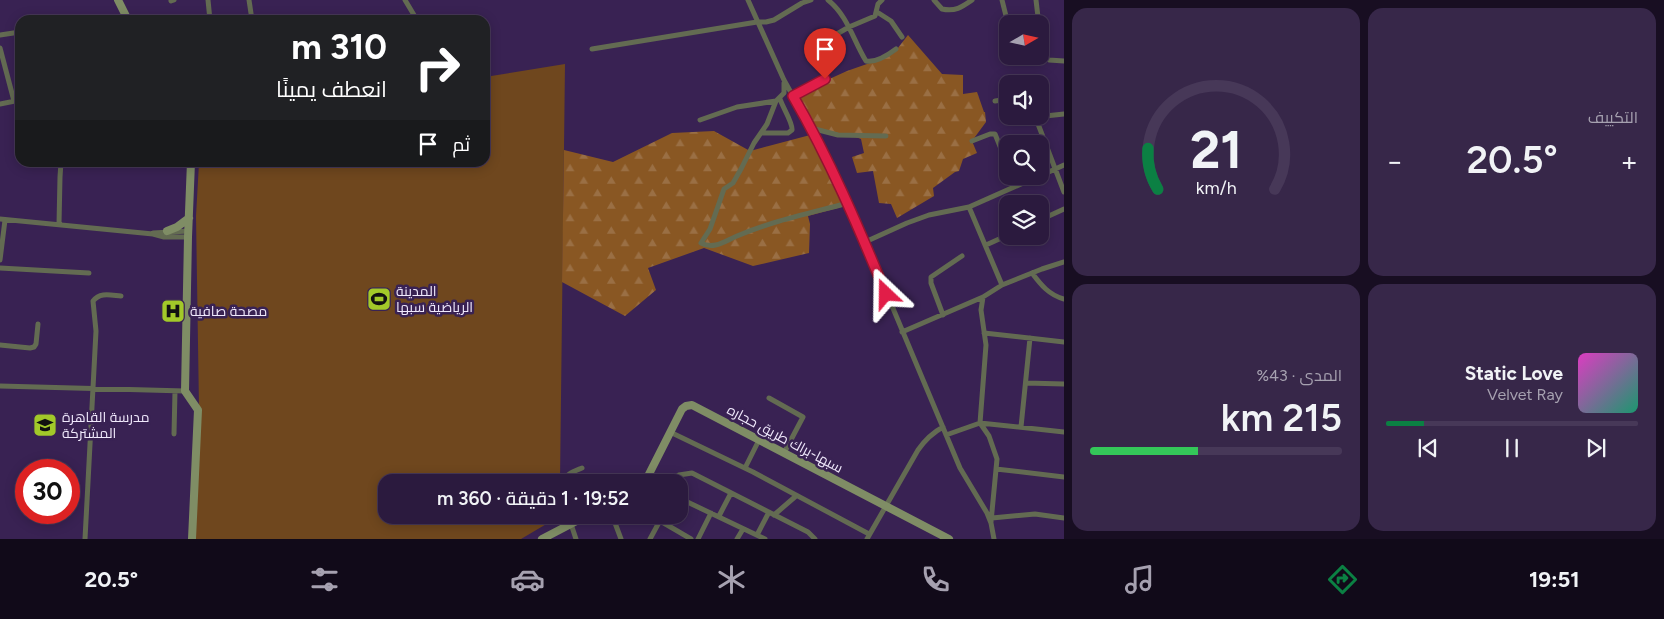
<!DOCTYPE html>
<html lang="ar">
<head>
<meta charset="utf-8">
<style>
	body { margin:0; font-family:Figtree,Cairo,sans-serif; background:#372749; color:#f1f3f6; direction:rtl; height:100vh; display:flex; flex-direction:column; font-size:19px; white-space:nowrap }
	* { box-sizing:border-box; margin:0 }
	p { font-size:16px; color:#a6a1b0 }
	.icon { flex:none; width:28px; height:28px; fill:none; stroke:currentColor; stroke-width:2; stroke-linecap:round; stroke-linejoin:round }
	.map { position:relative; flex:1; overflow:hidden; direction:ltr }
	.side { display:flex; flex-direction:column; gap:8px; padding:8px; background:#180e22; width:600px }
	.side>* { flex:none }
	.guide { position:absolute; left:15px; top:15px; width:475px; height:152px; border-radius:15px; box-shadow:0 2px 12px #0003,0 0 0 1px #473858; direction:rtl; background:#202124; color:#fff; overflow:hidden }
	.needle { width:32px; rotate:81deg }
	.fabs { position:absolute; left:999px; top:15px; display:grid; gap:10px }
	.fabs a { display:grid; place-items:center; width:50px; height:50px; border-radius:10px; background:#2b1a3e; box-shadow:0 2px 12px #0003,0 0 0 1px #473858; font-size:25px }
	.speed { position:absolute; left:15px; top:459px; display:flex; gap:10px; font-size:25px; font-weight:700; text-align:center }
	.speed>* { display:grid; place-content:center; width:65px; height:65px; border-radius:50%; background:#2b1a3e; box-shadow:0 2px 12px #0003,0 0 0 1px #473858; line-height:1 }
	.speed .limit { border:8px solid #d22; background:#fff; color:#111 }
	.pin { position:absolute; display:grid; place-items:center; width:42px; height:42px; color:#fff; margin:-51px -21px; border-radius:50% 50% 50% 0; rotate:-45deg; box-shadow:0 0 5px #0007 }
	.pin .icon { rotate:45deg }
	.me { position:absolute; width:55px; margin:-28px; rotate:337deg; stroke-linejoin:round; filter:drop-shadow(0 0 4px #0008) }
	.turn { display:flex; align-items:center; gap:18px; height:105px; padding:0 20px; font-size:22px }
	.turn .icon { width:65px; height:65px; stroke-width:2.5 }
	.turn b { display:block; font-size:35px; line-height:42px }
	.then { display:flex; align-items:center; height:48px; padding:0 20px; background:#0003; gap:10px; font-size:19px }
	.big { font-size:38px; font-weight:600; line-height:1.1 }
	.side .tile { flex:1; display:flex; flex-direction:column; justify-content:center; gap:8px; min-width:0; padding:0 18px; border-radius:15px; background:#372749 }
	.side .dial { align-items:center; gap:0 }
	.dial svg { height:130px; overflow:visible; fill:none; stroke:#473858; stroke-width:7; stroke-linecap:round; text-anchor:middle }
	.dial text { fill:#f1f3f6; stroke:none }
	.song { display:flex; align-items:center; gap:15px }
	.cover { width:60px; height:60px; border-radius:8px; background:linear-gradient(135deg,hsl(310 70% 55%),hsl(160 70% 35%)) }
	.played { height:5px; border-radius:2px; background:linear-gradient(90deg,#0b8043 15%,#473858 15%) }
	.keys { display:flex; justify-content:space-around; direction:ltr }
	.heat { display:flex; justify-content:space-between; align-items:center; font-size:28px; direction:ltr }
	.charge { height:8px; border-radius:4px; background:linear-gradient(90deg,#34c759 43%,#473858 0) }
	.side .tiles { flex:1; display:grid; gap:8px; grid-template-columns:repeat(2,1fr) }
	.trip { position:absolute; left:378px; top:474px; width:310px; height:50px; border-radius:15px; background:#2b1a3e; box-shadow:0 2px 12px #0003,0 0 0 1px #473858; font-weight:600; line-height:50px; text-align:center; direction:rtl }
	.dock { display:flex; height:80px; justify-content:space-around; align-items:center; background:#110a19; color:#a6a1b0 }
	.dock .icon { width:35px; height:35px }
	.dock .active { color:#0b8043 }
	.dock b { font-size:22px; color:#f1f3f6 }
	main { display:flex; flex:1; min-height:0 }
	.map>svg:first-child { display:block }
	.grass { fill:#6f471e }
	.forest { fill:url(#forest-firs) }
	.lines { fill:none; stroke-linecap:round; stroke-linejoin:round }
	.street { stroke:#636b52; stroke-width:5 }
	.secondary { stroke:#7f8d65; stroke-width:8 }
	.route-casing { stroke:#92132f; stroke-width:12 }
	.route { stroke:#e11d48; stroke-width:9 }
	.labels { text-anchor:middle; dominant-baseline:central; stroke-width:5; stroke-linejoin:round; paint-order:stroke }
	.poi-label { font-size:14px; fill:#f0e9fc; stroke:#392253; text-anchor:start }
	.street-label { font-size:14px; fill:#f0e9fc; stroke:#392253 }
</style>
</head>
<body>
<main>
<section class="side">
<div class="tiles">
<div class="tile"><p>التكييف</p>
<div class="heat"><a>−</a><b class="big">20.5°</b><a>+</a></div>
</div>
<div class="tile dial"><svg viewBox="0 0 100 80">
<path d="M14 69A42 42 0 1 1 86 69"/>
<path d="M14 69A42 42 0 0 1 8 44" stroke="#0b8043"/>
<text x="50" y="56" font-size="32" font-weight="700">21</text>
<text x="50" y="72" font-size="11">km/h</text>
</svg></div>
<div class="tile">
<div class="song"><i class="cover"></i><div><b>Static Love</b><p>Velvet Ray</p></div></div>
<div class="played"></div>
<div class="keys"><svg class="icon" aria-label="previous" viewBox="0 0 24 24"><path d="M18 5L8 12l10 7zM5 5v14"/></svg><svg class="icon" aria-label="pause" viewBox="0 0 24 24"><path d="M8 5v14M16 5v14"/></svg><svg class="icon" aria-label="next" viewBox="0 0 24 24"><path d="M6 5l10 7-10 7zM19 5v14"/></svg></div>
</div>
<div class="tile"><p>المدى · 43%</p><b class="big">215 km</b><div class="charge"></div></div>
</div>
</section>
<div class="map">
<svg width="1064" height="539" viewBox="0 0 1064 539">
	<defs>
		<pattern id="forest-firs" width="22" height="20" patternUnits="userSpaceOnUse" patternTransform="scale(1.25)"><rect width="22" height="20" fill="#895723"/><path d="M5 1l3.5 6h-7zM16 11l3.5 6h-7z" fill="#9a6f44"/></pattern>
	</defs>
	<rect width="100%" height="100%" fill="#392253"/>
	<path class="grass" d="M565,64L560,482H386V515L560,516L521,539H194L199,408L196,216L199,163L485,162V77Z"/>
	<path class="forest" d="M908,35L942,74L963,75V94L977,92L984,112H985L986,122L972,141L977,153L963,159L959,171L955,172L933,188L934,196L897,218L891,204L879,203L873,171L857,173L852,157L864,153L861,139L853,136L811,128L794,95L847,71L884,58L894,53Z
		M714,131L750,151L814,134L849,205L808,216L810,224L809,253L753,266L704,248L648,268L656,290L625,316L562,282L564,150L613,162L672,133Z"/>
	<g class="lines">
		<path class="street" d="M208,0L210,20
			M249,0L252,20
			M405,0L417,20
			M748,0L784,80L814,134L853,213L960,468L987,513L991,523L994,539
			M828,0C848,16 853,40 866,61C876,63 888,55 896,49
			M934,0L942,9C955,12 962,7 972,0
			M1002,0L1008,24
			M1036,0L1038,17L1036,24
			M171,1L174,0
			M877,12L891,21L902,37
			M99,20L126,16
			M0,35L20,32
			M0,48L14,101
			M592,49L757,22H766L774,20L802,3L811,0
			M1040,54L1049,60L1064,61
			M793,96L825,79L826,76L814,52L816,46L849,27L875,16L878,4L882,0
			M776,101L767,124L754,143L741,169L733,183L724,189L710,229L701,243C714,250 725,241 737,236C772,221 811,213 848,203
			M995,101L1008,99
			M0,104L20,100
			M1035,116L1064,192
			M1036,117L1064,114
			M700,120L737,107L776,101L784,93V83
			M811,128L838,135L886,136
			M762,133H788L792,130C793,123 783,108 780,99
			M972,141L990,134H995L1008,166
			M1011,176L1015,186
			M1040,176L1064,165
			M0,219L153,234L164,237H188
			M1040,220L1064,209
			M59,224L60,177L61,162
			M153,233L188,231
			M865,242L907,223L929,215L969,207
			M986,245L1008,235
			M0,260L5,220
			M0,268L89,273
			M1032,273C1041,285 1049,295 1064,299
			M1002,285L1042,269L1064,262
			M983,297L981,310L986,345L980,423L989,436L997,459L991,522
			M943,315L931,283V277L962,256
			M902,332L983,297L1002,285L969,207L1039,176
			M984,333L1064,342
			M0,345L30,348L34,347L36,344L38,324
			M1026,383L1064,384
			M0,386L185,391
			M769,398L803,417L784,453
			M1021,427L1030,338
			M670,432L753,472L869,534
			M174,434L175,391
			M946,435L980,423L1064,432
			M745,468L759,440
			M996,469L1064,477
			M563,482C565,474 575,471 582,468
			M667,482L679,475L692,473L808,532L815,539
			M679,498L765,539
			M568,515L576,539
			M612,515L621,539
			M650,515L691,539
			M774,515L796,496
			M719,516L731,493
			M992,518L1035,514L1064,518
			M757,535L769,512
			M85,539L96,331L93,301C100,292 110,295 121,296
			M650,539L663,515
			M698,539L711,513
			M737,539L743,529
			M867,539L918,450C925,440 932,433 943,427"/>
		<path class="secondary" d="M118,0L128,20
			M191,162L188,237L185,391L198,410L192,539
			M167,231L177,227L189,218
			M645,482L682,409L686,406L692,405L949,539
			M542,539L588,515"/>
	</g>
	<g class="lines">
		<g class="route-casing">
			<path id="route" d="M825,79L793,96C830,160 858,226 886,294"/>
		</g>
		<use href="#route" class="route"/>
	</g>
	<defs>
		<g id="stadium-square" transform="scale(1.25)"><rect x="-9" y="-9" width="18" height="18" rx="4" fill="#a2c929" stroke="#392253"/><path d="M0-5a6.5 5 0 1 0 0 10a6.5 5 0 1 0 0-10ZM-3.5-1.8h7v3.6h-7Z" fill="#111"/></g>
		<g id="hospital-square" transform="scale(1.25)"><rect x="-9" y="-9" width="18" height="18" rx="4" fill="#a2c929" stroke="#392253"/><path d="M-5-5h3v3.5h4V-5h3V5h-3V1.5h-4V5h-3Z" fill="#111"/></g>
		<g id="school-square" transform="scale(1.25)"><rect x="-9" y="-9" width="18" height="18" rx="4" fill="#a2c929" stroke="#392253"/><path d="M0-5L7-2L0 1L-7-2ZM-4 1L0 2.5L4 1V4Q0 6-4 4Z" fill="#111"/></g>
	</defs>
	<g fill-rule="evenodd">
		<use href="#stadium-square" x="379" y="299"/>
		<use href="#hospital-square" x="173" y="311"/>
		<use href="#school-square" x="45" y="425"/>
	</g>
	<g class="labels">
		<g class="poi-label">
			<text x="396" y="291">المدينة<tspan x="396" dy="16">الرياضية سبها</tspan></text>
			<text x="190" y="311">مصحة صافية</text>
			<text x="62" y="417">مدرسة القاهرة<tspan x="62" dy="16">المشتركة</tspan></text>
		</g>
		<g class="street-label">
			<text transform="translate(785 439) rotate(28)">سبها-براك طريق حجاره</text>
		</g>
	</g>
</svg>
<div class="fabs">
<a><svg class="needle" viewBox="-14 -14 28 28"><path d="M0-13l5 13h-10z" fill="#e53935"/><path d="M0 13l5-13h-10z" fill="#a6a1b0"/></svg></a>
<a><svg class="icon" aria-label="sound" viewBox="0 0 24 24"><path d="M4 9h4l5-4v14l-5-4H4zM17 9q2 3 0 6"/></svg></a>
<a><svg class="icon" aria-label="search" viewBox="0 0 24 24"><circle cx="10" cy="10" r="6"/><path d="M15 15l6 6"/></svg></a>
<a><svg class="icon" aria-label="layers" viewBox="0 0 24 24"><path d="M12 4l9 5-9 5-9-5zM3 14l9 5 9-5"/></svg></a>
</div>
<div class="speed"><div class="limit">30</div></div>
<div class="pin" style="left:825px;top:79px;background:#d93025"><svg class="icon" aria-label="arrive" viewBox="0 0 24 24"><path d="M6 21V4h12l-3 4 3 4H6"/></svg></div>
<svg class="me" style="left:886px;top:294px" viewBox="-20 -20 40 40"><path d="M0-17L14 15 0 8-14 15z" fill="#e11d48" stroke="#fff" stroke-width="4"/></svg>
<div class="trip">19:52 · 1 دقيقة · 360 m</div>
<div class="guide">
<div class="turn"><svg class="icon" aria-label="right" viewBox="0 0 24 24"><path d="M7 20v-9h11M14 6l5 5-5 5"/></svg><div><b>310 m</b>انعطف يمينًا</div></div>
<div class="then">ثم<svg class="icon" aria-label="arrive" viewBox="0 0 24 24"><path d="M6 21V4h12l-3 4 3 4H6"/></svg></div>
</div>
</div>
</main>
<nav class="dock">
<b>19:51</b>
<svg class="icon active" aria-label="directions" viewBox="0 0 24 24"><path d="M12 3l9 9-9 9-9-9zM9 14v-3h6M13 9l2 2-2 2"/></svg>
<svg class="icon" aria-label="music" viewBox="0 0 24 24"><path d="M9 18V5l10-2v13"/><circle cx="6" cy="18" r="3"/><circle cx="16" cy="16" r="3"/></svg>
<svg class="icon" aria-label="phone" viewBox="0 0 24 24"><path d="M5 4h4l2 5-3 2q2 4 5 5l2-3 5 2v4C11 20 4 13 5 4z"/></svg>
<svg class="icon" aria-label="climate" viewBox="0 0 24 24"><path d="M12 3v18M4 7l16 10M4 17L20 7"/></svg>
<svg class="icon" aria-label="car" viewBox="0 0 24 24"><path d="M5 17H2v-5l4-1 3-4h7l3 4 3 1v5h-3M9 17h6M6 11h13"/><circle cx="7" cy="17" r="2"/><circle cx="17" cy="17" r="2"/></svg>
<svg class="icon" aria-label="filters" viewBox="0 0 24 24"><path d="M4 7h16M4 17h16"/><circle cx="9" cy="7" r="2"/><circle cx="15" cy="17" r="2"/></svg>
<b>20.5°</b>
</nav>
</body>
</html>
